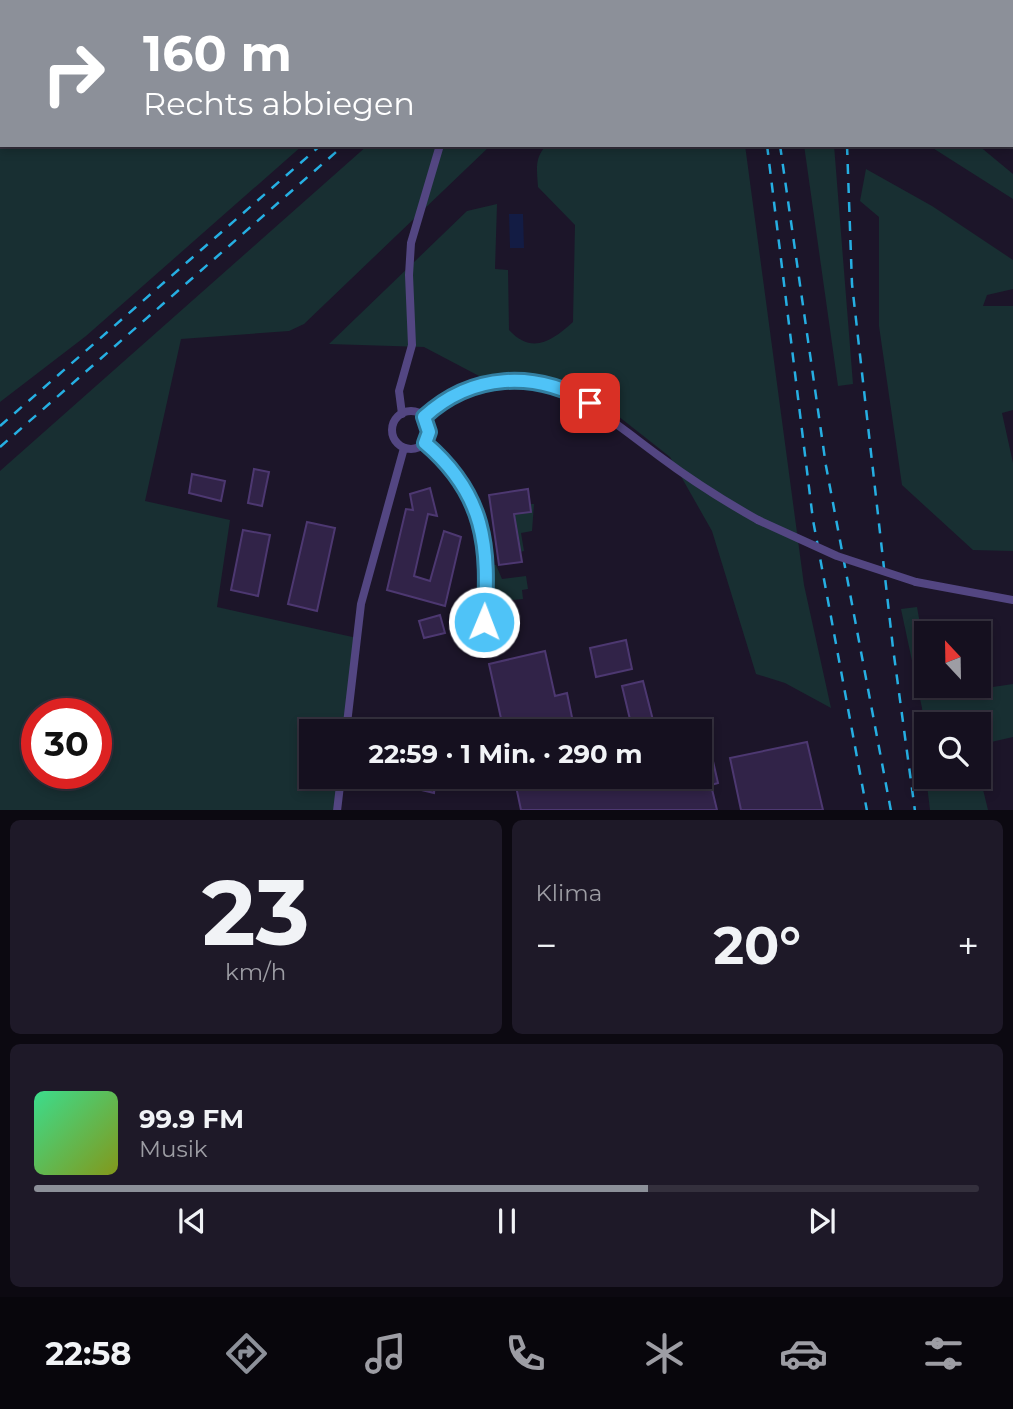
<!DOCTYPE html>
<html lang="de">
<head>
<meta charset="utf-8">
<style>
	body { margin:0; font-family:Montserrat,sans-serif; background:#1e1928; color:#f1f3f6; height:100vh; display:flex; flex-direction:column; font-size:26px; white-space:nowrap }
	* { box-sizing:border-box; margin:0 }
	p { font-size:23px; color:#9d9da4 }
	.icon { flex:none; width:38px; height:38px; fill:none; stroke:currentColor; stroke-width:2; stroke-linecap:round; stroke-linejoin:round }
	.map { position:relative; height:810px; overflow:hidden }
	.side { display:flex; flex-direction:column; gap:10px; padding:10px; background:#0c0911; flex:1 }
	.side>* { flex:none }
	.guide { position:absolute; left:0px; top:0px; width:1013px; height:147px; box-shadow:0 4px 10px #0003,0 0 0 2px #34303d; background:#8c9099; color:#fff; overflow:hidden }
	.needle { width:46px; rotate:338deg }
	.controls { position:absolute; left:914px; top:621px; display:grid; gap:14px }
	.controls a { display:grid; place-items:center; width:77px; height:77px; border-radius:0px; background:#15101f; box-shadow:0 4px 10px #0003,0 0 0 2px #34303d; font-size:35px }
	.speed { position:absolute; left:21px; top:698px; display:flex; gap:14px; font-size:35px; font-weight:700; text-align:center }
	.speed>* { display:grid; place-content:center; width:91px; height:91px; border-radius:50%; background:#15101f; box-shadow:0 4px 10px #0003,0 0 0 2px #34303d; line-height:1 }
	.speed .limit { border:10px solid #d22; background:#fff; color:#111 }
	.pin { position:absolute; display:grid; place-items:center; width:60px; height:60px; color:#fff; margin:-30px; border-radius:14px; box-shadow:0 4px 10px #0006 }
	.me { position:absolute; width:77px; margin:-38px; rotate:1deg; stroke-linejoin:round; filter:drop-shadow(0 0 5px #0008) }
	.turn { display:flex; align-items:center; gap:24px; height:147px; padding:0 28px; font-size:32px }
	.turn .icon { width:91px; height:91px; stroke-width:2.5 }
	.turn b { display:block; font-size:49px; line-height:60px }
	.big { font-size:52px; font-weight:700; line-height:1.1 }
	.side .tile { flex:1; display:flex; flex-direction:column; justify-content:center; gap:10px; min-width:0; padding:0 24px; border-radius:10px; background:#1e1928 }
	.side .dial { align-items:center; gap:0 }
	.dial b { font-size:91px; line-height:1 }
	.song { display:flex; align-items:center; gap:21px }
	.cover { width:84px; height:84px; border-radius:10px; background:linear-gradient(135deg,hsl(150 70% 55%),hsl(70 70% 35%)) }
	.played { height:7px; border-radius:4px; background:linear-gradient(90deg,#8c9099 65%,#34303d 65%) }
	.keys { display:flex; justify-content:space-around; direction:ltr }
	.heat { display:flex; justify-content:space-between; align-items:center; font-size:38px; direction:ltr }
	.side .tiles { flex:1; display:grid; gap:10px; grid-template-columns:1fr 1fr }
	.tile:last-child { grid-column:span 2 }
	.trip { position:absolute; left:299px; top:719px; width:413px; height:70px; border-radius:0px; background:#15101f; box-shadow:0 4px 10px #0003,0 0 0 2px #34303d; font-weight:700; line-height:70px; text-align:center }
	.tab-bar { display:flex; height:112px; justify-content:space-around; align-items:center; background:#08060c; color:#9d9da4 }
	.tab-bar .icon { width:49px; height:49px }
	.tab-bar .selected { color:#8c9099 }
	.tab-bar b { font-size:32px; color:#f1f3f6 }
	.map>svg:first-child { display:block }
	.green { fill:#182f32; fill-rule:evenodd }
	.water { fill:#131c44 }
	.building { fill:#312348; stroke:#4d3871; stroke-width:2 }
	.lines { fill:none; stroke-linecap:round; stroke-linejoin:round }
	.street { stroke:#534682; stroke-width:8 }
	.rail { stroke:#26afe2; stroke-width:2.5; stroke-dasharray:10 9; stroke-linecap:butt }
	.street-bridge { stroke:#534682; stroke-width:8 }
	.route-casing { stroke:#337fa1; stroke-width:18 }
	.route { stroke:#4fc3f7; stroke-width:12 }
</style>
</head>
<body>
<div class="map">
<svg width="1013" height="811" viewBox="0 0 1013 811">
	<rect width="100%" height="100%" fill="#1c1529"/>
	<path class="green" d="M0,0H479L2,2V145H303L86,336L0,402Z
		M525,0H657V1L523,2Z
		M890,0H1013V127L1012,2Z
		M368,145H491L304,324L289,331L181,339L145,501L230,520L217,607L357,638L346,731L312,732V777H341L337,810H0V471ZM37,714H96V774H37Z
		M547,145H745L804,585L831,708L785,683L756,674L712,531L670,457L599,401L554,378L519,372L481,377L424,347L329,344L467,211L497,204L495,269L508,270L509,330C532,355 552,341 573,322L575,225L538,187C537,170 534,157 547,145Z
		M804,145H834L853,384L838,386Z
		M928,145H978L1013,174V199Z
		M866,169L932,206L1013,260V289L987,295L983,306H1013V410L1002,413L1013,463V551L973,550L902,485L879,326V217L860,201Z
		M530,504H534L532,531L521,533L524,551L520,552L514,514L531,512Z
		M491,565H496L502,579L526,576L528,589L522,590L523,599L513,600L493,592Z
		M917,607L926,658V686H930L932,696L1013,684V737L978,745V724H926V773L922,708L901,609Z
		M978,769L988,810H930L926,777H978Z"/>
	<path class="water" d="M509,214H523L524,248H510Z"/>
	<path class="building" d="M254,469L269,472L262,506L248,503Z
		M192,474L225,481L221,501L189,493Z
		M430,488L437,516L428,514L414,576L430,581L444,531L461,537L445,606L387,590L406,509L413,510L410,494Z
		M528,489L531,512L514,514L522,562L499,565L489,495Z
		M307,522L335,528L317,611L288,604Z
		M243,530L270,535L258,596L231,590Z
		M440,615L445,633L424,638L419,621Z
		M626,640L632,669L596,677L590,648Z
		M545,651L555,696L567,693L575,732H504L489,664Z
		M643,681L656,732H633L622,686Z
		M807,742L823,810H741L730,758Z
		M710,748L718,783L711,785L717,810H521L514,777H700V750Z
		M419,777H436L434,793L417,789Z"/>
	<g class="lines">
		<path class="street" d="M499,0L500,2
			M392 430a19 19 0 1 1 38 0a19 19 0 1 1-38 0Z
			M402,414L399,391L412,345L409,275L411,243L440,145
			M424,417C515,334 583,400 659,456C691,480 724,501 758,520
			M425,443C492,500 486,553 483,635
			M916,582L1013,600
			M346,732L361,604L404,448
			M337,811L341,777"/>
		<path class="rail" d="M747,0V2
			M760,0V2
			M494,2L496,0
			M507,2L509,0
			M862,2L863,0
			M767,145L813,520L867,811
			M780,145L826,466L891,811
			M847,145L852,284L893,648L915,811
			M0,426L321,145
			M0,447L344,145"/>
		<path class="street-bridge" d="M758,520L837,556L916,582"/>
	</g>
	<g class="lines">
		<g class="route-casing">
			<path id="route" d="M484,622C490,546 485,494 425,443L429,432L424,417C472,373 535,370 590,403"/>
		</g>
		<use href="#route" class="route"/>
	</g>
</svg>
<div class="controls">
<a><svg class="needle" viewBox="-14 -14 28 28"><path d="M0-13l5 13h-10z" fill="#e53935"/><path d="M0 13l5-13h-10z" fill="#9d9da4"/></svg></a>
<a><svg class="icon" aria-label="search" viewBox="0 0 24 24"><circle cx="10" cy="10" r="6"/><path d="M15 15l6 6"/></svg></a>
</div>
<div class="speed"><div class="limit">30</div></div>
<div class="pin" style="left:590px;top:403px;background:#d93025"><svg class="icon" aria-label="arrive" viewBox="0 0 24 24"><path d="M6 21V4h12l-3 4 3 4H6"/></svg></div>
<svg class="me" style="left:484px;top:622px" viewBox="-20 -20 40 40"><circle r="17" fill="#4fc3f7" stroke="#fff" stroke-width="3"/><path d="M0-11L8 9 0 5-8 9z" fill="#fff"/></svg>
<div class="trip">22:59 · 1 Min. · 290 m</div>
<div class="guide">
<div class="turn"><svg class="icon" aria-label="right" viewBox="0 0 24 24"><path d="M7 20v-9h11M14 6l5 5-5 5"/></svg><div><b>160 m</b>Rechts abbiegen</div></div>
</div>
</div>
<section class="side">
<div class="tiles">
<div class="tile dial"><b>23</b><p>km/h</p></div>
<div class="tile"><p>Klima</p>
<div class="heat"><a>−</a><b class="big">20°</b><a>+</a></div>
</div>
<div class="tile">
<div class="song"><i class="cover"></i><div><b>99.9 FM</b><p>Musik</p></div></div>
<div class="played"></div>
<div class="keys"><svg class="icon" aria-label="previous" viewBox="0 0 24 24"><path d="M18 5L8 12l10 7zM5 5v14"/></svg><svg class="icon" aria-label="pause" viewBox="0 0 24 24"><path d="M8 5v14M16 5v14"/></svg><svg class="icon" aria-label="next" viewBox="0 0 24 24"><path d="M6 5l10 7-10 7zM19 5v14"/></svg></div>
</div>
</div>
</section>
<nav class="tab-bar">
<b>22:58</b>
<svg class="icon selected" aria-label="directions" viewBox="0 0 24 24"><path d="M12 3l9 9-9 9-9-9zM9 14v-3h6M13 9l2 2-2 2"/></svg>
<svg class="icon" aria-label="music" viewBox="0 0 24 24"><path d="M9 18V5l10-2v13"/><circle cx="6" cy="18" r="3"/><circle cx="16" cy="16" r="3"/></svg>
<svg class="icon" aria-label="phone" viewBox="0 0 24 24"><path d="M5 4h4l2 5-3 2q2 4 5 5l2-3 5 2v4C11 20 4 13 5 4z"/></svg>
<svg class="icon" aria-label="climate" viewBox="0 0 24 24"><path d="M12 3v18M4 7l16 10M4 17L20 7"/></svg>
<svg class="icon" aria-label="car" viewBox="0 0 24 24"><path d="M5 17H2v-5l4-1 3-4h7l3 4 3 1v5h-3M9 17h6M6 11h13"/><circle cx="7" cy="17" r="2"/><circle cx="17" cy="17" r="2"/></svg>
<svg class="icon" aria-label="filters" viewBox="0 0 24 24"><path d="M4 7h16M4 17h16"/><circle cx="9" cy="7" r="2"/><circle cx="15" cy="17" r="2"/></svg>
</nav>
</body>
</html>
